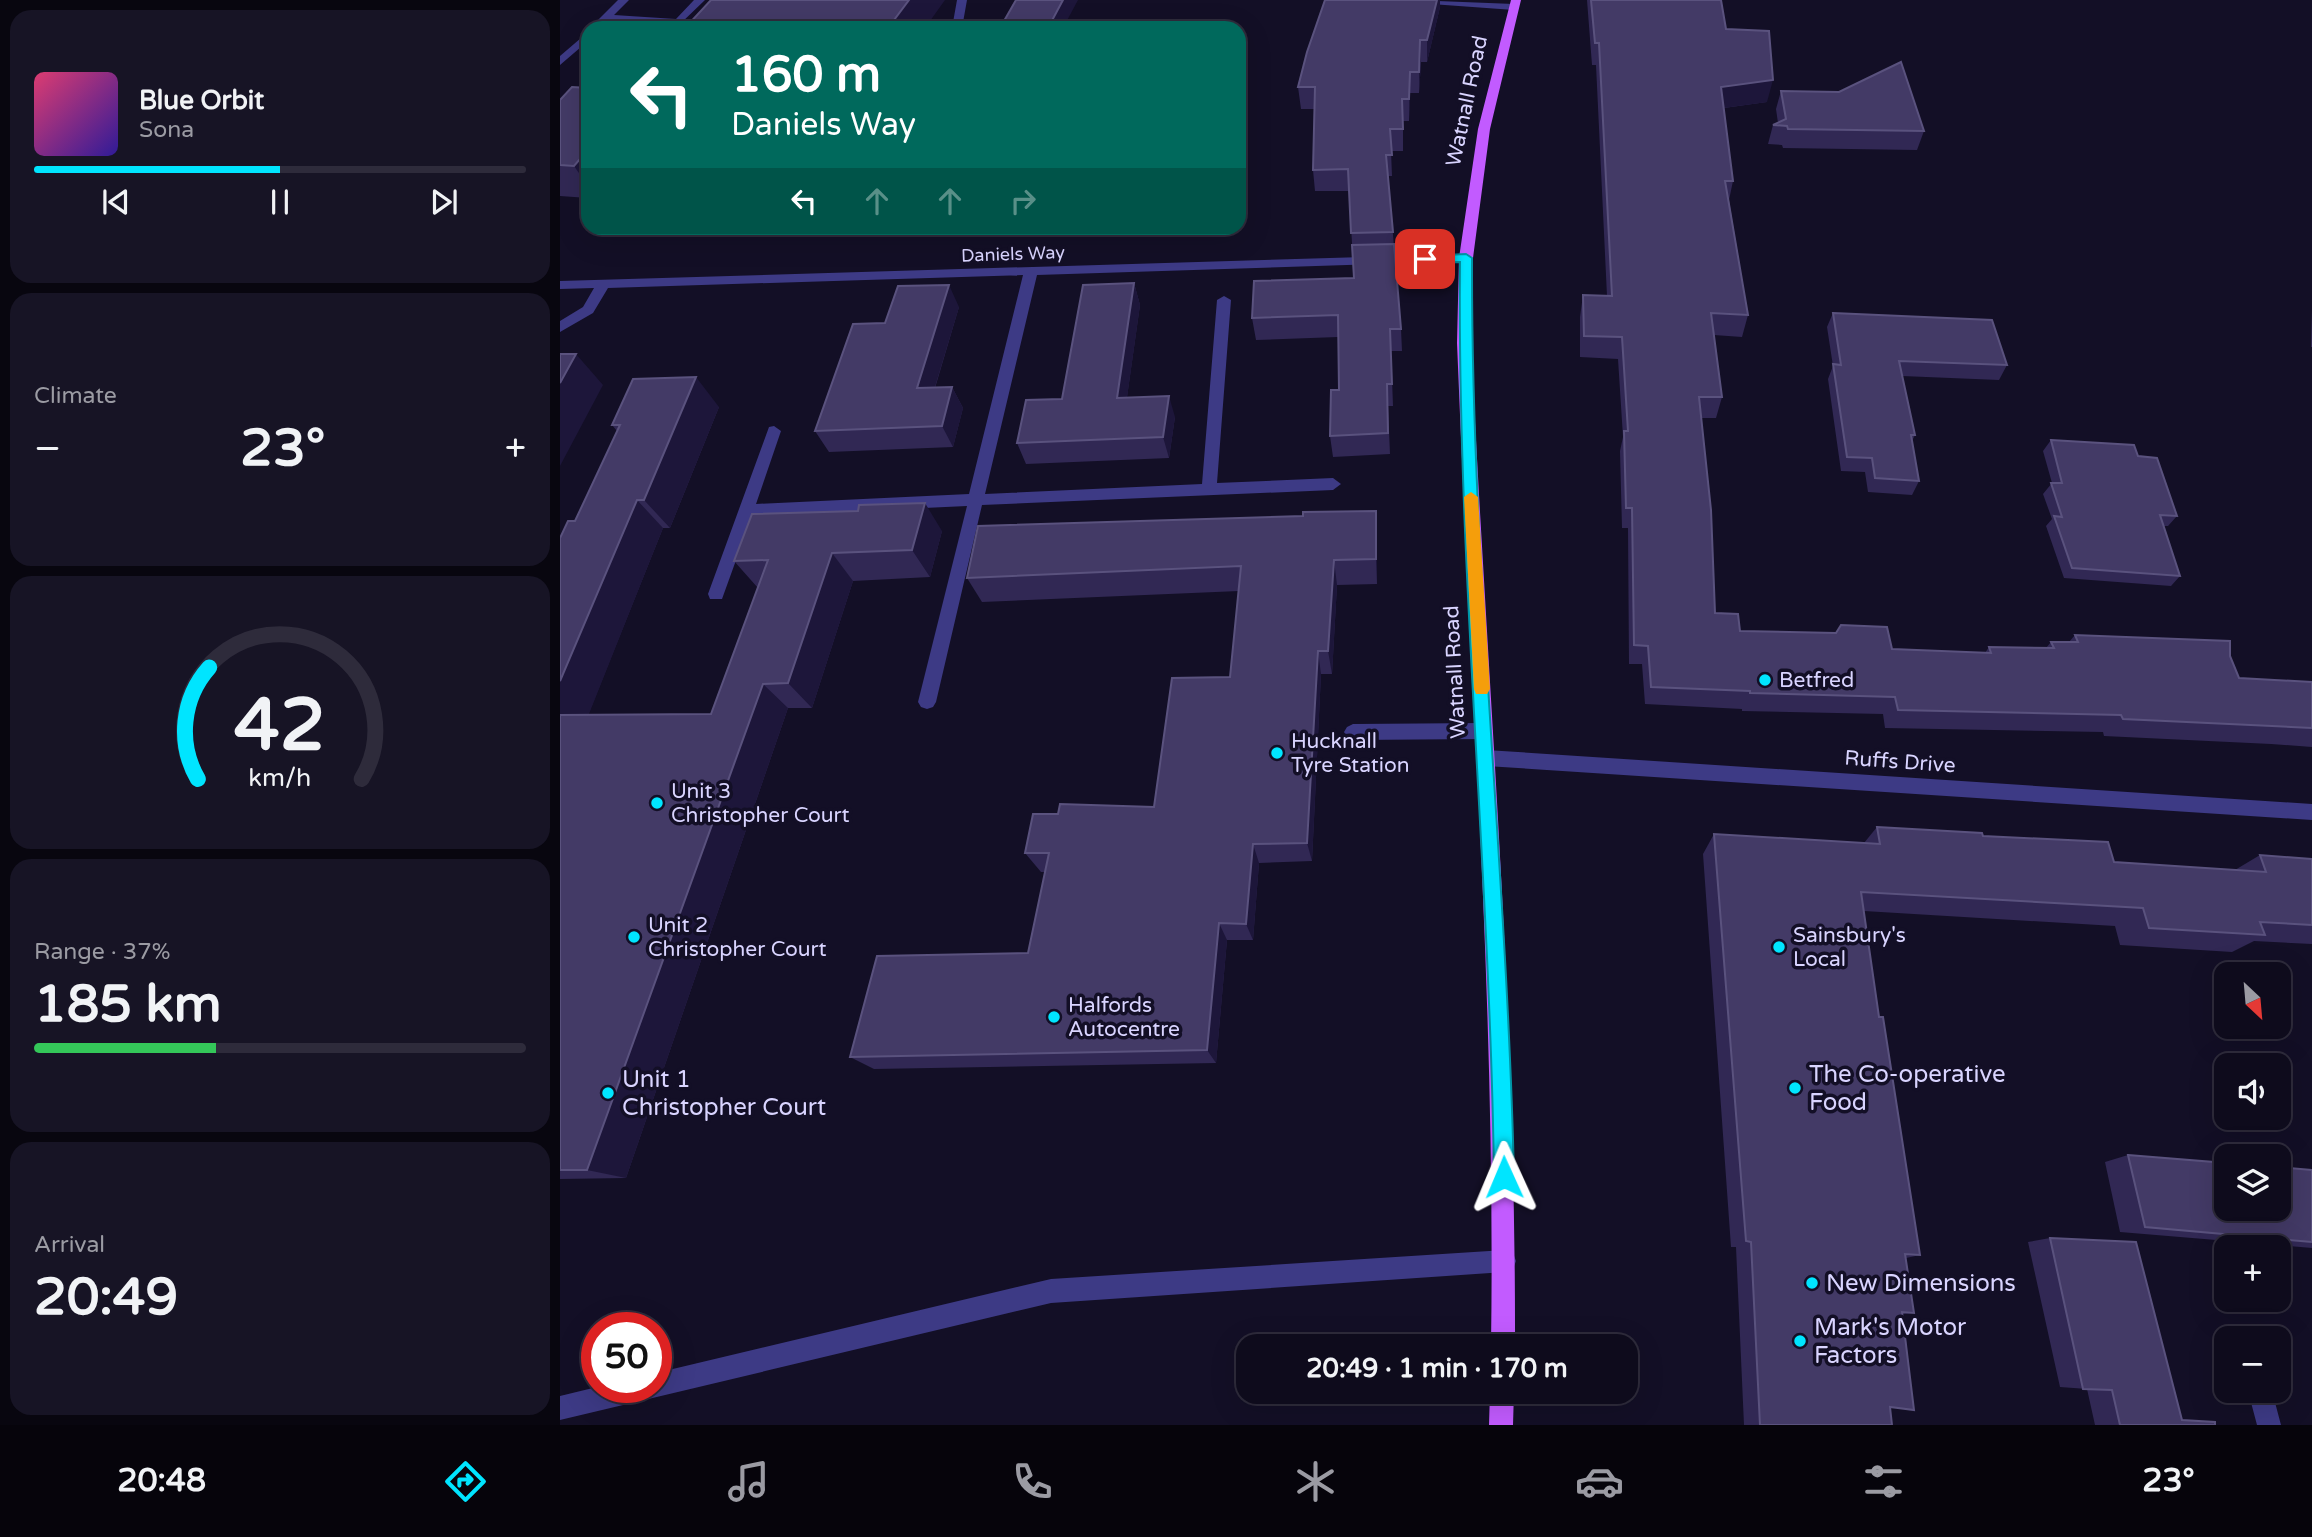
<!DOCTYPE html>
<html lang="en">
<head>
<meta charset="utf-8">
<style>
	body { margin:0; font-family:"Varela Round",sans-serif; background:#171425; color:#f1f3f6; height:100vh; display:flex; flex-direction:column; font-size:26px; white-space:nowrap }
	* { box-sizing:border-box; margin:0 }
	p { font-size:23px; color:#9b9ba3 }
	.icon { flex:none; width:38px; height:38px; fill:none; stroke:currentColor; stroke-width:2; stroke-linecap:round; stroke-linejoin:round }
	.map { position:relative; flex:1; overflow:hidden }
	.drawer { display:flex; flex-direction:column; gap:10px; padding:10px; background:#08060f; width:560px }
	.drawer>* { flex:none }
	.top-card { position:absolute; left:21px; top:21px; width:665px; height:214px; border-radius:21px; box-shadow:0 7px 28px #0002,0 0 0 2px #2e2b3b; background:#00695c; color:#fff; overflow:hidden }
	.needle { width:46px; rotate:154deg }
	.controls { position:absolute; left:1654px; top:962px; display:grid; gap:14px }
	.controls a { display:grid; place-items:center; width:77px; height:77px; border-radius:14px; background:#0e0b1c; box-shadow:0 7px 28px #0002,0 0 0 2px #2e2b3b; font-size:35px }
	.speed { position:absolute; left:21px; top:1312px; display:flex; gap:14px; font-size:35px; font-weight:700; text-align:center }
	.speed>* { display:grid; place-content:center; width:91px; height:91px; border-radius:50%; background:#0e0b1c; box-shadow:0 7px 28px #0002,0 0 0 2px #2e2b3b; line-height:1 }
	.speed .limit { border:10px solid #d22; background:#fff; color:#111 }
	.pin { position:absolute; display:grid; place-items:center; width:60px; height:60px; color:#fff; margin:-30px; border-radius:14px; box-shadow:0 4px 10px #0006 }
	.me { position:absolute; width:77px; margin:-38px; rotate:359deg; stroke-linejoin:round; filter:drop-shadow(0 0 5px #0008) }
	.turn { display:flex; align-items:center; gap:24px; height:147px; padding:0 35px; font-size:32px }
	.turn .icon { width:91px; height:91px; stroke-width:2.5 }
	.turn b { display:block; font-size:49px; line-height:60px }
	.lanes { display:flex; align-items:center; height:66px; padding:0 35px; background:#0003; justify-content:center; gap:35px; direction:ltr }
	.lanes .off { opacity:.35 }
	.big { font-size:52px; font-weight:700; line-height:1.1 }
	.drawer .tile { flex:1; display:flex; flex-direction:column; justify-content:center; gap:10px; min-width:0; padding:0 24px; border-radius:21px; background:#171425 }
	.drawer .dial { align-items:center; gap:0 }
	.dial svg { height:182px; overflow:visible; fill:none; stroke:#2e2b3b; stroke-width:7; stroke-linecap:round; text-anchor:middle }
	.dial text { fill:#f1f3f6; stroke:none }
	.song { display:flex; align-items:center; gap:21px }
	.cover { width:84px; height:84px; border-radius:10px; background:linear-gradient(135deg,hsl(340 70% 55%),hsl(250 70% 35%)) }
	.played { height:7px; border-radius:4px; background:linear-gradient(90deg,#00e5ff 50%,#2e2b3b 50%) }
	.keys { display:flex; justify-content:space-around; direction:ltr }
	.heat { display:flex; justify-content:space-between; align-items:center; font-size:38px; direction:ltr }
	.charge { height:10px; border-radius:5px; background:linear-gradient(90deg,#34c759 37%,#2e2b3b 0) }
	.trip { position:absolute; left:676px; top:1334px; width:402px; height:70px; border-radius:21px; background:#0e0b1c; box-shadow:0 7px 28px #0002,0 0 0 2px #2e2b3b; font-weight:700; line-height:70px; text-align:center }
	.tab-bar { display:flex; height:112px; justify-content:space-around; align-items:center; background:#06040b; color:#9b9ba3 }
	.tab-bar .icon { width:49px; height:49px }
	.tab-bar .current { color:#00e5ff }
	.tab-bar b { font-size:32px; color:#f1f3f6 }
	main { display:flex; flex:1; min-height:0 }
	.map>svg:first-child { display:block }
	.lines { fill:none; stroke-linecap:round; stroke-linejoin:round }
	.minor { fill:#3d3a85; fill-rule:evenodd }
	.major { fill:#c25bff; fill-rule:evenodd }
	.wall { fill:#312854 }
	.shaded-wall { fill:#1d163a }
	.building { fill:#433a66; stroke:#5a527e; stroke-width:2 }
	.route { fill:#00e5ff; stroke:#0095a6; stroke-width:2 }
	.slow { fill:#f59e0b }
	.poi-dot { fill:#00e5ff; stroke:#130f26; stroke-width:2.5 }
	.labels { text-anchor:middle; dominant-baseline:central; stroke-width:7; stroke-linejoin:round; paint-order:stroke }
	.far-street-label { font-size:18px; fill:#d9d4ff; stroke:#130f26 }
	.street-label { font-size:21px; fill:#d9d4ff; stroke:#130f26 }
	.poi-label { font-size:21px; fill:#d9d4ff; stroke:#130f26; text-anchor:start }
	.near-poi-label { font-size:24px; fill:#d9d4ff; stroke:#130f26; text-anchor:start }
</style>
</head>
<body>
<main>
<section class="drawer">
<div class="tile">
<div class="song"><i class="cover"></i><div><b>Blue Orbit</b><p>Sona</p></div></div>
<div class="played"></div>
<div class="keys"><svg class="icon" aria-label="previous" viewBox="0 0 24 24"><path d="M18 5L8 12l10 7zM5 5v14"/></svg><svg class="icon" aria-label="pause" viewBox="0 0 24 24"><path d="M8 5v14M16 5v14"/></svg><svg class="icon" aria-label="next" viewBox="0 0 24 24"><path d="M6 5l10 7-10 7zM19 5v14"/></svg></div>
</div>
<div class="tile"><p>Climate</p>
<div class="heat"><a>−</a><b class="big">23°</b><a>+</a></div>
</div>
<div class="tile dial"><svg viewBox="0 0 100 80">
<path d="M14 69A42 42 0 1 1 86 69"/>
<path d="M14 69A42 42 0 0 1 19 20" stroke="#00e5ff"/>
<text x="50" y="56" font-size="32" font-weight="700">42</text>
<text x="50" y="72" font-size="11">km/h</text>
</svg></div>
<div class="tile"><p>Range · 37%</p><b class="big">185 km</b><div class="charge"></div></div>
<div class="tile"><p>Arrival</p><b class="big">20:49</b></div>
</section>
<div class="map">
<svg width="1752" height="1425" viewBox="0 0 1752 1425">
	<rect width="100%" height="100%" fill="#130f26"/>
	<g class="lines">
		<path class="minor" d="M58,0H69L54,15L116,19L134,0H145L119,25L48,21L41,28H30Z
			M397,0H407L402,28H392Z
			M852,0L954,4L959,7L954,10L857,3Z
			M28,32V41L0,65V56Z
			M906,254L913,258L911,261L477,275L425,494L642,484L657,300L664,296L671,300L657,483L773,478L781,484L773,490L422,505L376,702L373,707L367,709L361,707L358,702L407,506L192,516L162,599H150L148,594L209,427L214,426L221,431L196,504L409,494L463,275L48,288L33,313L0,332V321L23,307L34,288L0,289V281Z
			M924,723L930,726L933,731L930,736L924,739L793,740L787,737L784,732L787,727L793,724Z
			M926,750L1752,804V820L926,766L920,764L917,758L920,752Z
			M945,1250L953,1253L956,1261L953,1269L945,1272L491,1303L0,1420V1396L37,1387L96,1388V1373L491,1279Z
			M1688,1391H1712L1721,1425H1697Z"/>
		<path class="major" d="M951,0H961L930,129L913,258L911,343C927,677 956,1011 955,1346H931C936,1011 910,677 897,343L899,258L918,129Z
			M930,1391H954L953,1425H929Z"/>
	</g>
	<path class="wall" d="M765,0H880V7L867,62H861L859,93H850L849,121H843V151H831L832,176H828L841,329L842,351H831L833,406H828L830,454L773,457L770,436L779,390L778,337L696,340L692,318L794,278L789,191H755L753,170L754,109H741L738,87Z
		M1027,0H1161L1166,29L1207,102L1164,108L1173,181L1169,200L1188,315L1182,337L1154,335L1162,397L1156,418H1141L1155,613L1180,631L1332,649L1425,653L1429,647L1486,648L1491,642H1509L1515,635L1670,656L1679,678L1752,682V747L1711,744L1544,736L1543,732L1325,728L1323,714L1182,711V709L1085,704L1082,664H1069L1068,528H1062L1060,451L1063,437L1058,359L1020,357V317L1023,295L1047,296L1036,65H1032Z
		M28,88V198L0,196V100Z
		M1221,91L1364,131L1357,150L1223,148L1222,145L1208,144L1213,125L1218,123L1216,109Z
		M574,283L580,305L567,397L615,417L609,458L466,464L457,443L502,399Z
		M399,307L375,388L392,387L403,408L393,447L269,452L255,431L325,323Z
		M1752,310V347H1751Z
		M1273,313L1447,365L1439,380L1342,376L1355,435L1352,441L1359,481L1352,495L1308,492L1305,472L1281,471L1268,379L1273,366L1267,327Z
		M159,407L110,528H103L28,715L151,714L198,588L174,561L382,531L370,577L293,581L252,708H228L66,1178L0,1179V538L15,521L57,431L52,425Z
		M1491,440L1578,456L1617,516L1608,526H1603L1620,576L1611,586L1504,578L1486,526L1492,519L1483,494L1492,483L1483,451Z
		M817,536V584L777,585L772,674H761L752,861L699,863L693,940H667L656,1063L314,1069L290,1057L468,953L485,872H481L465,853L498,814L594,807L670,677L679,591L422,602L407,578Z
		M1317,827L1423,836L1554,862L1675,870L1700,855L1752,859V944L1694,941L1672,952L1560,945L1555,926L1304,911L1319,1017L1360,1255L1346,1258L1354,1313L1343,1314L1354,1410L1330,1407L1332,1425H1184L1176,1247H1171L1143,854L1154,834L1304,843Z
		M1568,1155L1752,1170V1248L1560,1232L1545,1162Z
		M1490,1238L1621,1419L1655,1425H1535L1527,1389L1500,1387L1468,1242Z"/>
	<path class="shaded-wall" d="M349,0H385L365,28H328Z
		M503,0H518L503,28H488Z
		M877,0H880V7L867,62V40Z
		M860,40L861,62L859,93V72Z
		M850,72V93L849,121V99Z
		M1213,80L1207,102L1156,109L1161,87Z
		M26,152L28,154V186L14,166Z
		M574,283L580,305L564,419L557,398Z
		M389,285L399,307L368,410L357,388Z
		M16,354L43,385L0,466V383Z
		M136,377L159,407L110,528L84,500Z
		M392,387L403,408L393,447L382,426Z
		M609,396L615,417L609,458L603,437Z
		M77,500L103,528L19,739L0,726V681Z
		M365,503L382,531L370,577L352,550Z
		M816,511L817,536V584L816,559Z
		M272,553L293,581L252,708L228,683Z
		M774,560L777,585L772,674L768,651Z
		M758,651L761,674L752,861L747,843Z
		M203,684L228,708L66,1178L27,1170Z
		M693,844L699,863L693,940L686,924Z
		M659,923L667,940L656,1063L647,1050Z"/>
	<path class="building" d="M151,0H349L328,28H125Z
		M456,0H503L488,28H440Z
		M765,0H877L867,40H860L859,72H850L849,99H842L843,129H830L832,155H826L833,232L791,233L788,169L753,170L755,87H738L747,52Z
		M1031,0H1161L1166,29L1209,31L1213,80L1161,87L1173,181H1165L1188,315L1151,313L1162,397H1139L1151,510L1155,613L1178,614L1180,631L1276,633L1281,625L1327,627L1332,649L1431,653L1429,647L1494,648L1491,642H1518L1515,635L1670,641V656L1679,678L1752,682V728L1563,719L1561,715L1338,710L1335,697L1190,693V691L1091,687L1088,646L1074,645L1072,508H1066L1064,431H1068L1062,337L1024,336L1023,295L1052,296L1039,43H1035Z
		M1341,62L1364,131L1228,129L1227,126L1213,125L1226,119L1221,91L1279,92Z
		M12,87L28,88V152H26L14,166L0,165V100Z
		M834,244L841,329H830L832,384H827L828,433L770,436L771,390H779L778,315L692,318L694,281L794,278L792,245Z
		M574,283L557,398L609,396L603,437L457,443L466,400L502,399L523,285Z
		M389,285L357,388L392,387L382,426L255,431L293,324L325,323L338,286Z
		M1273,313L1432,320L1447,365L1339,361L1355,435H1351L1359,481L1315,478L1312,458L1287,457L1273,364L1281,365Z
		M0,354H16L0,383Z
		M136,377L84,500H77L0,681V538L8,521H15L60,425H52L73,379Z
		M1491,440L1574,445L1578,456L1597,458L1617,516L1600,515L1620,576L1512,568L1494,516L1502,517L1491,483H1502Z
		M365,503L352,550L272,553L228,683L203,684L27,1170H0V715L151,714L208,560L174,561L192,514L298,511L299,505Z
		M816,511V559L774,560L768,651H758L747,843L693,844L686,924L659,923L647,1050L290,1057L317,956L468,953L489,853H465L473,814H498L500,804L594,807L612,678L670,677L681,566L407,578L418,526L743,516V512Z
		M1317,827L1422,833L1423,836L1548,842L1554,862L1706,872L1700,855L1752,859V925L1700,922L1705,935L1589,928L1583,908L1301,892L1319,1017H1323L1360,1255L1345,1254L1354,1313L1342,1312L1354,1410L1330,1407L1332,1425H1200L1191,1242L1186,1241L1154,834L1320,844Z
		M1568,1155L1666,1163V1209H1718V1167L1752,1170V1242L1585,1227Z
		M1490,1238L1576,1242L1622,1420L1655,1422V1425H1560L1552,1390L1523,1389Z"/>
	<path class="route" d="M906,254L912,258C911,565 947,871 954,1177L951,1184L944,1187L937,1184L934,1177C930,872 897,567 900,262L865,263L859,259L865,256Z"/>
	<path class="slow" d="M911,492L918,497L930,689L927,694H916L914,689L904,497Z"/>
	<g class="poi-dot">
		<circle cx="1205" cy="680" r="7"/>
		<circle cx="717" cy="753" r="7"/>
		<circle cx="97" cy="803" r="7"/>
		<circle cx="74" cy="937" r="7"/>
		<circle cx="1219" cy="947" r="7"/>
		<circle cx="494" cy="1017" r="7"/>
		<circle cx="1235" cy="1088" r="7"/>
		<circle cx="48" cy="1093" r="7"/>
		<circle cx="1252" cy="1283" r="7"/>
		<circle cx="1240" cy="1341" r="7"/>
	</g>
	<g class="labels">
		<g class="far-street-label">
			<text transform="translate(453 254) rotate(-2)">Daniels Way</text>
		</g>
		<g class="street-label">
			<text transform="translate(907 101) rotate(-78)">Watnall Road</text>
			<text transform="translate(895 672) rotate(-93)">Watnall Road</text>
			<text transform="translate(1340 762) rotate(4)">Ruffs Drive</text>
		</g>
		<g class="poi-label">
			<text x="1219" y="680">Betfred</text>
			<text x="731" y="741">Hucknall<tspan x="731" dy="24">Tyre Station</tspan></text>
			<text x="111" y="791">Unit 3<tspan x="111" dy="24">Christopher Court</tspan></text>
			<text x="88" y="925">Unit 2<tspan x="88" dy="24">Christopher Court</tspan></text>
			<text x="1233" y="935">Sainsbury's<tspan x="1233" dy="24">Local</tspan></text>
			<text x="508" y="1005">Halfords<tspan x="508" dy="24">Autocentre</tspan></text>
		</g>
		<g class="near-poi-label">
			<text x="1249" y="1074">The Co-operative<tspan x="1249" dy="28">Food</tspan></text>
			<text x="62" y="1079">Unit 1<tspan x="62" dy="28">Christopher Court</tspan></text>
			<text x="1266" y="1283">New Dimensions</text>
			<text x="1254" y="1327">Mark's Motor<tspan x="1254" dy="28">Factors</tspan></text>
		</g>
	</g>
</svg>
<div class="controls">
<a><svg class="needle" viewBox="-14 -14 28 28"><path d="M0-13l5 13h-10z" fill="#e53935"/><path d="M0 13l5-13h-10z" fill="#9b9ba3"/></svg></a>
<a><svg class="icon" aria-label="sound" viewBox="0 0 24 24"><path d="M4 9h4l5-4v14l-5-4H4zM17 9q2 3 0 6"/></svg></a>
<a><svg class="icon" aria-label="layers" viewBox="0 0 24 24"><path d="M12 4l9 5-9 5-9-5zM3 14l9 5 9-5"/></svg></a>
<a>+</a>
<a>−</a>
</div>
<div class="speed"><div class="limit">50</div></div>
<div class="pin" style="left:865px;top:259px;background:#d93025"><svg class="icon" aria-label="arrive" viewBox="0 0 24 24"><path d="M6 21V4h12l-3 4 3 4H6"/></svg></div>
<svg class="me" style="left:944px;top:1177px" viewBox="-20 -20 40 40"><path d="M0-17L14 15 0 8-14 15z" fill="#00e5ff" stroke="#fff" stroke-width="4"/></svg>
<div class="trip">20:49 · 1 min · 170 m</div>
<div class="top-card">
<div class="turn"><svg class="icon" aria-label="left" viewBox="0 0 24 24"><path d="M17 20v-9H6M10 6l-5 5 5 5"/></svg><div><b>160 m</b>Daniels Way</div></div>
<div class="lanes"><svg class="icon" aria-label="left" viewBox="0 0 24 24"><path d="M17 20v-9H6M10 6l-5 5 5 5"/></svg><svg class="icon off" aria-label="ahead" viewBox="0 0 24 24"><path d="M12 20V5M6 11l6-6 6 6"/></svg><svg class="icon off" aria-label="ahead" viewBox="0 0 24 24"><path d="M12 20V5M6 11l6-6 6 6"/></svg><svg class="icon off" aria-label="right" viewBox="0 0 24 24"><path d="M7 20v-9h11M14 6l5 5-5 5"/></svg></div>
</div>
</div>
</main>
<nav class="tab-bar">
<b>20:48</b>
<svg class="icon current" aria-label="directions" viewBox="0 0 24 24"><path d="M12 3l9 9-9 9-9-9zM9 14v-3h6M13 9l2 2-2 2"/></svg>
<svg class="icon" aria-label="music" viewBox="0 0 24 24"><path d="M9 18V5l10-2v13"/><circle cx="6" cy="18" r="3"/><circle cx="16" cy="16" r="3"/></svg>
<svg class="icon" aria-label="phone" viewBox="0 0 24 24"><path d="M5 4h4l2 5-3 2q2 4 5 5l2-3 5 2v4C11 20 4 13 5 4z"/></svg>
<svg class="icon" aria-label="climate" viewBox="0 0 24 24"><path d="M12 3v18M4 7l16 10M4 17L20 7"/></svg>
<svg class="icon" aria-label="car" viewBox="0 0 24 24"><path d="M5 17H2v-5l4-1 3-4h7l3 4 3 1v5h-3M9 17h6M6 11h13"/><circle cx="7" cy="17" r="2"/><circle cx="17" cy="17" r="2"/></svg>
<svg class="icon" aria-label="filters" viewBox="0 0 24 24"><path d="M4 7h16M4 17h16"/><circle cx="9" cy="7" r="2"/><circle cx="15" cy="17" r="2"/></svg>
<b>23°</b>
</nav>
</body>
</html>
